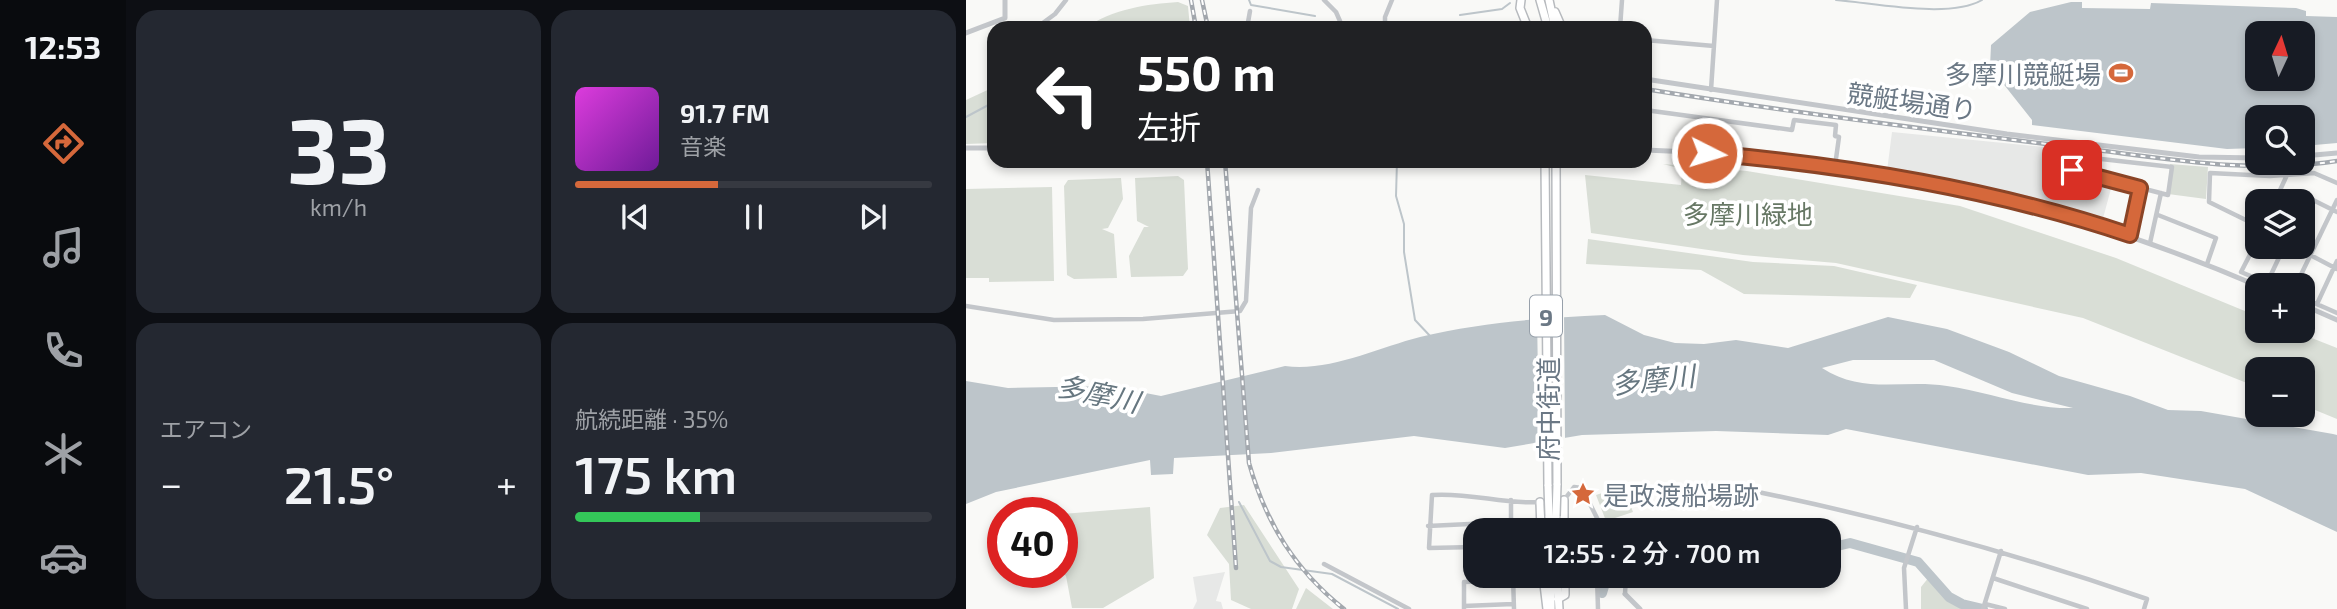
<!DOCTYPE html>
<html lang="ja">
<head>
<meta charset="utf-8">
<style>
	body { margin:0; font-family:"Exo 2","Noto Sans JP",sans-serif; background:#242831; color:#f1f3f6; height:100vh; display:flex; flex-direction:column; font-size:26px; white-space:nowrap }
	* { box-sizing:border-box; margin:0 }
	p { font-size:23px; color:#9ea1a6 }
	.icon { flex:none; width:38px; height:38px; fill:none; stroke:currentColor; stroke-width:2; stroke-linecap:round; stroke-linejoin:round }
	.map { position:relative; flex:1; overflow:hidden }
	.panel { display:flex; flex-direction:column; gap:10px; padding:10px; background:#0d0f14; width:840px }
	.panel>* { flex:none }
	.guide { position:absolute; left:21px; top:21px; width:665px; height:147px; border-radius:21px; box-shadow:0 4px 10px #0003; background:#202124; color:#fff; overflow:hidden }
	.needle { width:46px; rotate:4deg }
	.tools { position:absolute; left:1279px; top:21px; display:grid; gap:14px }
	.tools a { display:grid; place-items:center; width:70px; height:70px; border-radius:14px; background:#171b24; box-shadow:0 4px 10px #0003; font-size:35px }
	.speed { position:absolute; left:21px; top:497px; display:flex; gap:14px; font-size:35px; font-weight:700; text-align:center }
	.speed>* { display:grid; place-content:center; width:91px; height:91px; border-radius:50%; background:#171b24; box-shadow:0 4px 10px #0003; line-height:1 }
	.speed .limit { border:10px solid #d22; background:#fff; color:#111 }
	.pin { position:absolute; display:grid; place-items:center; width:60px; height:60px; color:#fff; margin:-30px; border-radius:14px; box-shadow:0 4px 10px #0006 }
	.me { position:absolute; width:77px; margin:-38px; rotate:95deg; stroke-linejoin:round; filter:drop-shadow(0 0 5px #0008) }
	.turn { display:flex; align-items:center; gap:24px; height:147px; padding:0 35px; font-size:32px }
	.turn .icon { width:91px; height:91px; stroke-width:2.5 }
	.turn b { display:block; font-size:49px; line-height:60px }
	.big { font-size:52px; font-weight:600; line-height:1.1 }
	.panel .card { flex:1; display:flex; flex-direction:column; justify-content:center; gap:10px; min-width:0; padding:0 24px; border-radius:21px; background:#242831 }
	.panel .dial { align-items:center; gap:0 }
	.dial b { font-size:91px; line-height:1 }
	.song { display:flex; align-items:center; gap:21px }
	.cover { width:84px; height:84px; border-radius:10px; background:linear-gradient(135deg,hsl(300 70% 55%),hsl(280 70% 35%)) }
	.played { height:7px; border-radius:4px; background:linear-gradient(90deg,#d5683b 40%,#363941 40%) }
	.keys { display:flex; justify-content:space-around; direction:ltr }
	.heat { display:flex; justify-content:space-between; align-items:center; font-size:38px; direction:ltr }
	.charge { height:10px; border-radius:5px; background:linear-gradient(90deg,#34c759 35%,#363941 0) }
	.panel .tiles { flex:1; display:grid; gap:10px; grid-template-columns:repeat(2,1fr) }
	.trip { position:absolute; left:497px; top:518px; width:378px; height:70px; border-radius:21px; background:#171b24; box-shadow:0 4px 10px #0003; font-weight:600; line-height:70px; text-align:center }
	main { display:flex; flex:1; min-height:0 }
	.tabs { display:flex; flex-direction:column; width:126px; justify-content:space-around; align-items:center; background:#090b0e; color:#9ea1a6 }
	.tabs .icon { width:49px; height:49px }
	.tabs .active { color:#d5683b }
	.tabs b { font-size:32px; color:#f1f3f6 }
	.map>svg:first-child { display:block }
	.built { fill:#e7e8e7 }
	.green { fill:#d9ded6 }
	.water { fill:#bdc5ca; fill-rule:evenodd }
	.pier { fill:#f9f9f7 }
	.lines { fill:none; stroke-linecap:round; stroke-linejoin:round }
	.stream { stroke:#bdc5ca; stroke-width:2 }
	.river { stroke:#bdc5ca; stroke-width:10 }
	.primary-casing { stroke:#b7babe; stroke-width:10 }
	.minor { stroke:#c3c6ca; stroke-width:4.5 }
	.tertiary { stroke:#c3c6ca; stroke-width:5 }
	.primary { stroke:#fff; stroke-width:7 }
	.rail-casing { stroke:#a3a8ae; stroke-width:4.5 }
	.rail { stroke:#fff; stroke-width:2; stroke-dasharray:5; stroke-linecap:butt }
	.primary-bridge-casing { stroke:#b7babe; stroke-width:10; stroke-linecap:butt }
	.primary-bridge { stroke:#fff; stroke-width:7 }
	.route-casing { stroke:#8a4426; stroke-width:18 }
	.route { stroke:#d5683b; stroke-width:12 }
	.labels { text-anchor:middle; dominant-baseline:central; stroke-width:7; stroke-linejoin:round; paint-order:stroke }
	.shield { fill:#fff; stroke:#97a0aa; stroke-width:2 }
	.shield-label { font-size:24px; font-weight:bold; fill:#6b7885 }
	.poi-label { font-size:26px; fill:#6b7885; stroke:#fff; text-anchor:end }
	.street-label { font-size:26px; fill:#6b7885; stroke:#fff }
	.park-label { font-size:26px; fill:#677865; stroke:#fff }
	.water-label { font-size:28px; font-style:italic; fill:#677780; stroke:#fff }
</style>
</head>
<body>
<main>
<nav class="tabs">
<b>12:53</b>
<svg class="icon active" aria-label="directions" viewBox="0 0 24 24"><path d="M12 3l9 9-9 9-9-9zM9 14v-3h6M13 9l2 2-2 2"/></svg>
<svg class="icon" aria-label="music" viewBox="0 0 24 24"><path d="M9 18V5l10-2v13"/><circle cx="6" cy="18" r="3"/><circle cx="16" cy="16" r="3"/></svg>
<svg class="icon" aria-label="phone" viewBox="0 0 24 24"><path d="M5 4h4l2 5-3 2q2 4 5 5l2-3 5 2v4C11 20 4 13 5 4z"/></svg>
<svg class="icon" aria-label="climate" viewBox="0 0 24 24"><path d="M12 3v18M4 7l16 10M4 17L20 7"/></svg>
<svg class="icon" aria-label="car" viewBox="0 0 24 24"><path d="M5 17H2v-5l4-1 3-4h7l3 4 3 1v5h-3M9 17h6M6 11h13"/><circle cx="7" cy="17" r="2"/><circle cx="17" cy="17" r="2"/></svg>
</nav>
<section class="panel">
<div class="tiles">
<div class="card dial"><b>33</b><p>km/h</p></div>
<div class="card">
<div class="song"><i class="cover"></i><div><b>91.7 FM</b><p>音楽</p></div></div>
<div class="played"></div>
<div class="keys"><svg class="icon" aria-label="previous" viewBox="0 0 24 24"><path d="M18 5L8 12l10 7zM5 5v14"/></svg><svg class="icon" aria-label="pause" viewBox="0 0 24 24"><path d="M8 5v14M16 5v14"/></svg><svg class="icon" aria-label="next" viewBox="0 0 24 24"><path d="M6 5l10 7-10 7zM19 5v14"/></svg></div>
</div>
<div class="card"><p>エアコン</p>
<div class="heat"><a>−</a><b class="big">21.5°</b><a>+</a></div>
</div>
<div class="card"><p>航続距離 · 35%</p><b class="big">175 km</b><div class="charge"></div></div>
</div>
</section>
<div class="map">
<svg width="1371" height="609" viewBox="0 0 1371 609">
	<rect width="100%" height="100%" fill="#f9f9f7"/>
	<path class="built" d="M926,132L1098,149L1095,170L1146,185L1136,222L1033,193L921,171Z
		M259,572L250,601L255,602L257,609H227L231,601L227,577Z"/>
	<path class="green" d="M212,2L222,6L224,28H120C145,9 182,4 212,2Z
		M28,87V143L0,144V100Z
		M697,164L781,171L994,206L1150,258L1291,316L1292,331H1328L1371,348V419L1337,405V369H1292L1291,387L1117,318L870,263L777,255L625,233L619,175L715,185L716,169Z
		M1204,164L1242,167L1240,199L1202,194Z
		M212,176L218,180L222,269L217,276L165,277L163,256L178,227H183L171,221L169,178Z
		M155,178L157,199L142,228L136,229L148,234L151,278L108,279L101,275L98,186L102,180Z
		M86,187L88,281L23,282V278H0V189Z
		M622,239L787,262L868,266L951,285L944,298L778,294L735,270L620,264Z
		M657,486L667,512L640,521L630,495Z
		M278,505L333,589L326,609H285L265,600L263,564L241,535L254,508Z
		M184,507L188,578L137,608H106L100,576L96,572V514Z
		M963,577L981,598L1007,609H955V587Z
		M340,588L367,609H330Z"/>
	<path class="water" d="M1105,2H1116V8L1184,9L1185,3L1330,8L1340,11V16L1371,17V143L1337,146V117H1292L1291,148L1261,149L1066,125V120L1024,67L1025,45L1064,12ZM1292,33H1337V79H1292Z
		M639,315L678,335L709,343L738,344L770,340L822,348L922,317L981,329L1043,352L1093,376L1164,396L1202,410L1235,411L1367,434L1371,435V532L1279,489L1175,473L1122,475L880,429L862,435L750,431L616,435L539,448L448,436L305,453L208,458L207,474L185,475L184,460L30,492L0,504V381L42,388L143,386L195,396L319,366C363,372 411,348 454,337C516,322 576,318 639,315ZM887,360H968L1046,393L1107,408C1063,409 1024,392 981,386C937,379 897,395 856,368Z"/>
	<path class="pier" d="M598,313L599,441L587,443L586,314Z
		M571,314H584V444L573,446Z"/>
	<g class="lines">
		<path class="stream" d="M283,0L285,5L349,16
			M870,0C908,3 984,19 1016,0
			M494,15L536,9L544,3
			M0,117L28,102
			M431,161L430,196L438,224V252L449,320L465,337
			M273,502L304,561L315,567L366,574L432,609"/>
		<path class="river" d="M863,548L884,543L952,562L983,597L996,604L1017,609
			M636,593L641,576"/>
		<g class="primary-casing">
			<path id="primary" d="M555,0L554,8L562,28
				M574,0L582,28
				M583,0L589,28
				M589,12L596,28
				M579,161L582,486
				M590,161L591,485
				M574,502L575,530
				M583,516L584,530
				M590,516V530
				M598,530V500
				M577,576L581,609
				M585,576V609
				M591,576L593,609
				M592,599L599,595V576"/>
		</g>
		<path class="minor" d="M358,0L370,12L377,28
			M40,25L53,28
			M70,28L89,14L100,0
			M281,28L284,11
			M419,28V17L426,0
			M654,28L656,0
			M679,40L748,46
			M745,90L751,0
			M679,110L826,130L828,120L870,125L869,136L873,137L869,166
			M1100,155L1206,167L1202,195L1098,168L1101,142
			M1309,201L1321,175
			M1337,207L1341,197L1371,212
			M1192,215L1250,238L1241,264
			M1292,226L1243,202L1244,173L1304,176L1348,173L1371,183
			M1164,235L1174,188
			M1292,239L1275,272L1306,285
			M1184,243L1195,193
			M1329,247L1371,269
			M1301,283L1318,247
			M1330,285L1371,200
			M1337,298L1371,313
			M1351,304L1371,261
			M0,306L88,320L177,319L274,311L280,301L285,208L292,190
			M757,485C902,513 1042,551 1181,599L1178,609
			M545,500V530
			M588,500H598L608,487L616,488L637,530
			M462,526L545,522
			M509,547L463,548L466,495C504,492 539,505 576,502
			M358,564L443,609
			M547,576L548,609
			M631,576L632,609
			M1027,578L1121,609
			M659,594L660,576
			M1019,604L1039,609
			M498,606L547,604
			M498,609V582L547,580
			M940,609L938,568L951,527
			M1017,609L1035,551"/>
		<path class="tertiary" d="M0,33L39,18V0
			M679,79L1041,134L1233,157L1292,158
			M0,148H28
			M679,150C891,157 1097,202 1292,286
			M1337,156L1371,153
			M1337,305L1371,320
			M659,594L674,609"/>
		<use href="#primary" class="primary"/>
		<g class="rail-casing">
			<path id="rail" d="M225,0L230,28
				M236,0L242,28
				M679,89C821,112 964,130 1106,147C1193,157 1283,175 1371,161
				M241,161L270,568
				M259,161L283,463C300,523 329,570 378,609"/>
		</g>
		<use href="#rail" class="rail"/>
		<g class="primary-bridge-casing">
			<path id="primary-bridge" d="M582,486L583,516
				M590,516L591,485"/>
		</g>
		<use href="#primary-bridge" class="primary-bridge"/>
	</g>
	<g class="lines">
		<g class="route-casing">
			<path id="route" d="M741,153C885,166 1027,189 1164,235L1174,188L1106,170"/>
		</g>
		<use href="#route" class="route"/>
	</g>
	<defs>
		<g id="stadium-bare" transform="scale(1.89)"><path d="M0-5a6.5 5 0 1 0 0 10a6.5 5 0 1 0 0-10ZM-3.5-1.8h7v3.6h-7Z" fill="#d5683b" stroke="#fff" stroke-width="2.5" paint-order="stroke"/></g>
		<g id="sight-bare" transform="scale(1.89)"><path d="M0-6L1.8-2.2L6-1.7L2.9 1.2L3.7 5.4L0 3.3L-3.7 5.4L-2.9 1.2L-6-1.7L-1.8-2.2Z" fill="#d5683b" stroke="#fff" stroke-width="2.5" paint-order="stroke"/></g>
	</defs>
	<g fill-rule="evenodd">
		<use href="#stadium-bare" x="1155" y="73"/>
		<use href="#sight-bare" x="617" y="494"/>
	</g>
	<g class="labels">
		<rect class="shield" x="564" y="295.5" width="32" height="41" rx="5"/>
		<g class="shield-label">
			<text x="580" y="316">9</text>
		</g>
		<g class="poi-label">
			<text x="1135" y="73">多摩川競艇場</text>
			<text x="637" y="494" text-anchor="start">是政渡船場跡</text>
		</g>
		<g class="street-label">
			<text transform="translate(946 101) rotate(8)">競艇場通り</text>
			<text transform="translate(581 409) rotate(-90)">府中街道</text>
		</g>
		<g class="park-label">
			<text x="782" y="213">多摩川緑地</text>
		</g>
		<g class="water-label">
			<text transform="translate(687 379) rotate(-6)">多摩川</text>
			<text transform="translate(132 393) rotate(12)">多摩川</text>
		</g>
	</g>
</svg>
<div class="tools">
<a><svg class="needle" viewBox="-14 -14 28 28"><path d="M0-13l5 13h-10z" fill="#e53935"/><path d="M0 13l5-13h-10z" fill="#9ea1a6"/></svg></a>
<a><svg class="icon" aria-label="search" viewBox="0 0 24 24"><circle cx="10" cy="10" r="6"/><path d="M15 15l6 6"/></svg></a>
<a><svg class="icon" aria-label="layers" viewBox="0 0 24 24"><path d="M12 4l9 5-9 5-9-5zM3 14l9 5 9-5"/></svg></a>
<a>+</a>
<a>−</a>
</div>
<div class="speed"><div class="limit">40</div></div>
<div class="pin" style="left:1106px;top:170px;background:#d93025"><svg class="icon" aria-label="arrive" viewBox="0 0 24 24"><path d="M6 21V4h12l-3 4 3 4H6"/></svg></div>
<svg class="me" style="left:741px;top:153px" viewBox="-20 -20 40 40"><circle r="17" fill="#d5683b" stroke="#fff" stroke-width="3"/><path d="M0-11L8 9 0 5-8 9z" fill="#fff"/></svg>
<div class="trip">12:55 · 2 分 · 700 m</div>
<div class="guide">
<div class="turn"><svg class="icon" aria-label="left" viewBox="0 0 24 24"><path d="M17 20v-9H6M10 6l-5 5 5 5"/></svg><div><b>550 m</b>左折</div></div>
</div>
</div>
</main>
</body>
</html>
